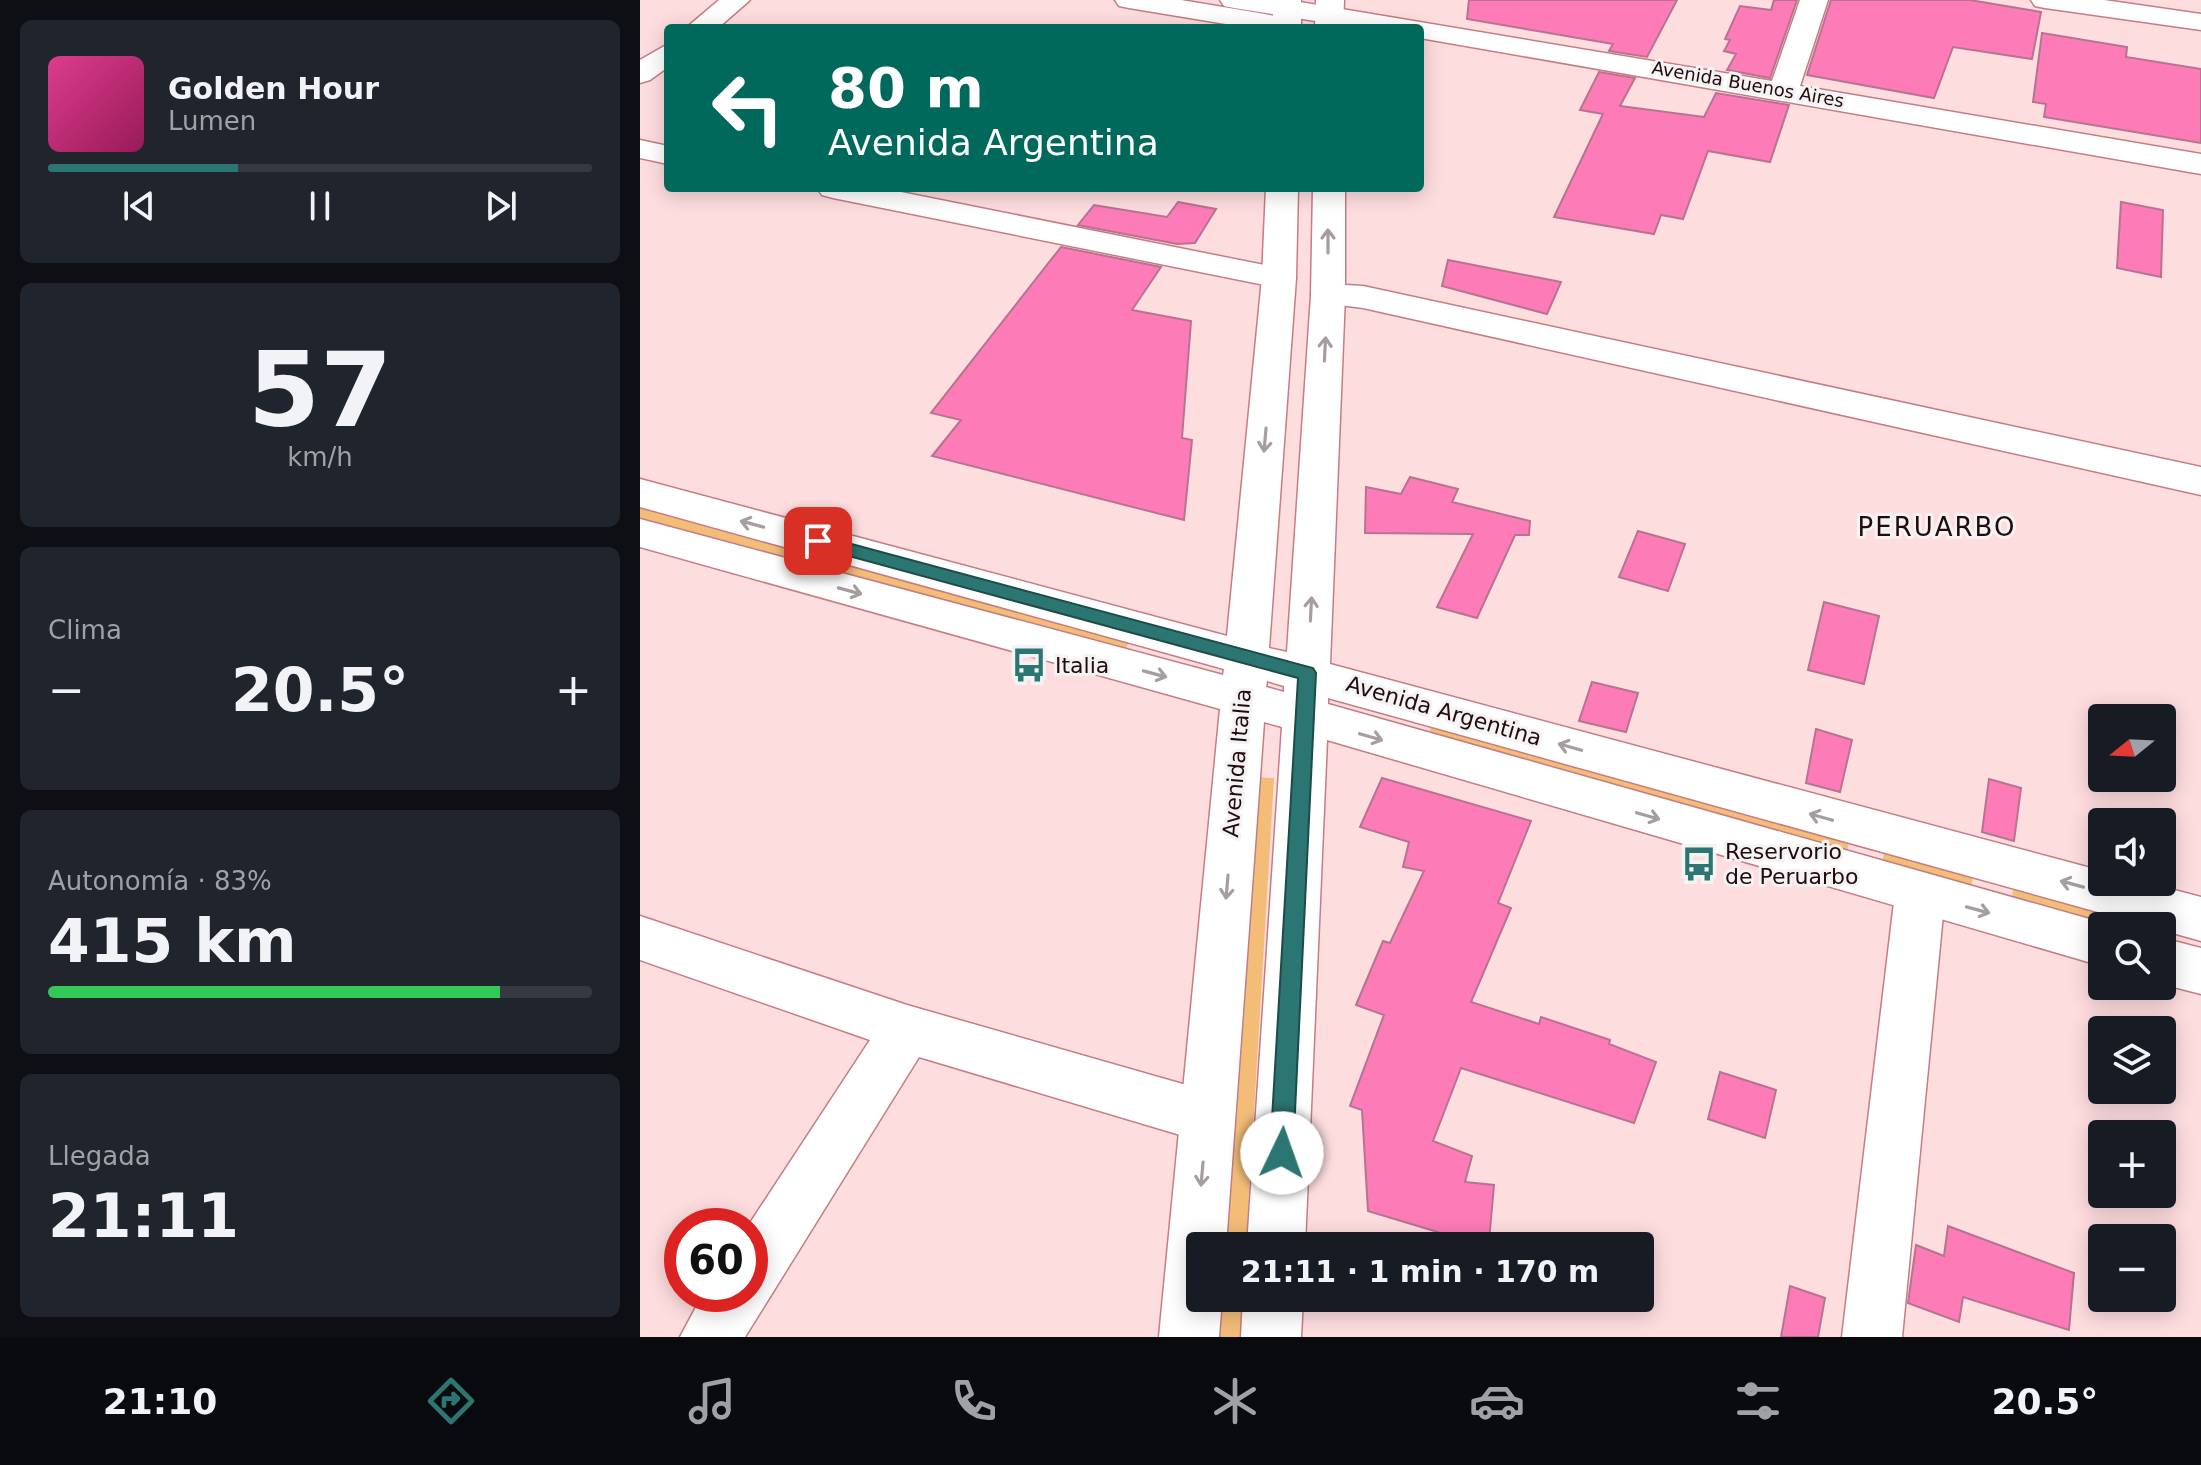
<!DOCTYPE html>
<html lang="es">
<head>
<meta charset="utf-8">
<style>
	body { margin:0; font-family:"DejaVu Sans",sans-serif; background:#20242c; color:#f1f3f6; height:100vh; display:flex; flex-direction:column; font-size:30px; white-space:nowrap }
	* { box-sizing:border-box; margin:0 }
	p { font-size:26px; color:#9ea1a6 }
	.icon { flex:none; width:44px; height:44px; fill:none; stroke:currentColor; stroke-width:2; stroke-linecap:round; stroke-linejoin:round }
	.map { position:relative; flex:1; overflow:hidden }
	.sheet { display:flex; flex-direction:column; gap:20px; padding:20px; background:#0d0f14; width:640px }
	.sheet>* { flex:none }
	.hud { position:absolute; left:24px; top:24px; width:760px; height:168px; border-radius:8px; box-shadow:0 4px 20px #0003; background:#00695c; color:#fff; overflow:hidden }
	.needle { width:52px; rotate:252deg }
	.fabs { position:absolute; left:1448px; top:704px; display:grid; gap:16px }
	.fabs a { display:grid; place-items:center; width:88px; height:88px; border-radius:8px; background:#171b24; box-shadow:0 4px 20px #0003; font-size:40px }
	.speed { position:absolute; left:24px; top:1208px; display:flex; gap:16px; font-size:40px; font-weight:700; text-align:center }
	.speed>* { display:grid; place-content:center; width:104px; height:104px; border-radius:50%; background:#171b24; box-shadow:0 4px 20px #0003; line-height:1 }
	.speed .limit { border:12px solid #d22; background:#fff; color:#111 }
	.pin { position:absolute; display:grid; place-items:center; width:68px; height:68px; color:#fff; margin:-34px; border-radius:16px; box-shadow:0 4px 12px #0006 }
	.me { position:absolute; width:88px; margin:-44px; rotate:3deg; stroke-linejoin:round; filter:drop-shadow(0 0 6px #0008) }
	.turn { display:flex; align-items:center; gap:28px; height:168px; padding:0 32px; font-size:36px }
	.turn .icon { width:104px; height:104px; stroke-width:2.5 }
	.turn b { display:block; font-size:56px; line-height:68px }
	.big { font-size:60px; font-weight:700; line-height:1.1 }
	.sheet .widget { flex:1; display:flex; flex-direction:column; justify-content:center; gap:12px; min-width:0; padding:0 28px; border-radius:12px; background:#20242c }
	.sheet .dial { align-items:center; gap:0 }
	.dial b { font-size:104px; line-height:1 }
	.song { display:flex; align-items:center; gap:24px }
	.cover { width:96px; height:96px; border-radius:12px; background:linear-gradient(135deg,hsl(330 70% 55%),hsl(330 70% 35%)) }
	.played { height:8px; border-radius:4px; background:linear-gradient(90deg,#2b7572 35%,#363941 35%) }
	.keys { display:flex; justify-content:space-around; direction:ltr }
	.heat { display:flex; justify-content:space-between; align-items:center; font-size:44px; direction:ltr }
	.charge { height:12px; border-radius:6px; background:linear-gradient(90deg,#34c759 83%,#363941 0) }
	.trip { position:absolute; left:546px; top:1232px; width:468px; height:80px; border-radius:8px; background:#171b24; box-shadow:0 4px 20px #0003; font-weight:700; line-height:80px; text-align:center }
	.menu { display:flex; height:128px; justify-content:space-around; align-items:center; background:#090b0e; color:#9ea1a6 }
	.menu .icon { width:56px; height:56px }
	.menu .selected { color:#2b7572 }
	.menu b { font-size:36px; color:#f1f3f6 }
	main { display:flex; flex:1; min-height:0 }
	.map>svg:first-child { display:block }
	.green { fill:#f3bd78 }
	.building { fill:#fd7cb8; stroke:#b77390; stroke-width:2 }
	.lines { fill:none; stroke-linecap:round; stroke-linejoin:round }
	.minor-casing { stroke:#c67c84; stroke-width:3 }
	.major-casing { stroke:#c67c84; stroke-width:3 }
	.minor { fill:#fff; fill-rule:evenodd }
	.major { fill:#fff; fill-rule:evenodd }
	.oneway { stroke:#a79d9e }
	.route { fill:#2b7572; stroke:#1c4c4a; stroke-width:2 }
	.labels { text-anchor:middle; dominant-baseline:central; stroke-width:6; stroke-linejoin:round; paint-order:stroke }
	.far-street-label { font-size:18px; fill:#24090d; stroke:#f3f3f3 }
	.poi-label { font-size:22px; fill:#24090d; stroke:#f3f3f3; text-anchor:start }
	.street-label { font-size:22px; fill:#24090d; stroke:#f3f3f3 }
	.quarter-label { font-size:26px; letter-spacing:2px; fill:#24090d; stroke:#f3f3f3 }
</style>
</head>
<body>
<main>
<section class="sheet">
<div class="widget">
<div class="song"><i class="cover"></i><div><b>Golden Hour</b><p>Lumen</p></div></div>
<div class="played"></div>
<div class="keys"><svg class="icon" aria-label="previous" viewBox="0 0 24 24"><path d="M18 5L8 12l10 7zM5 5v14"/></svg><svg class="icon" aria-label="pause" viewBox="0 0 24 24"><path d="M8 5v14M16 5v14"/></svg><svg class="icon" aria-label="next" viewBox="0 0 24 24"><path d="M6 5l10 7-10 7zM19 5v14"/></svg></div>
</div>
<div class="widget dial"><b>57</b><p>km/h</p></div>
<div class="widget"><p>Clima</p>
<div class="heat"><a>−</a><b class="big">20.5°</b><a>+</a></div>
</div>
<div class="widget"><p>Autonomía · 83%</p><b class="big">415 km</b><div class="charge"></div></div>
<div class="widget"><p>Llegada</p><b class="big">21:11</b></div>
</section>
<div class="map">
<svg width="1561" height="1337" viewBox="0 0 1561 1337">
	<rect width="100%" height="100%" fill="#fedddf"/>
	<path class="green" d="M0,507L491,639L482,655L0,521Z
		M789,723L1209,841L1206,858L791,740Z
		M616,777L634,778L606,1246H583Z
		M1244,851L1333,875L1331,891L1242,866Z
		M1373,887L1519,926H1462L1372,903Z
		M580,1298H603L600,1337H577Z"/>
	<path class="building" d="M829,0H1037L1007,57L969,51L973,44L827,19Z
		M1134,0H1157L1130,78L1087,70L1096,54L1084,51L1090,40L1085,39L1100,6L1131,10Z
		M1191,0H1330L1401,12L1392,59L1313,47L1294,98L1167,75Z
		M1402,33L1487,47L1486,57L1561,69V143L1404,117L1406,104L1393,102Z
		M959,72L995,78L980,106L1064,117L1076,93L1149,105L1130,162L1068,151L1043,219L1021,215L1014,234L914,217L963,114L940,110Z
		M538,202L576,209L555,243L537,244L438,225L454,205L527,217Z
		M1481,202L1523,210L1521,277L1477,268Z
		M421,247L521,267L492,310L551,321L542,438L552,440L544,520L292,456L321,420L291,413Z
		M808,260L921,282L907,314L802,286Z
		M770,477L818,489L812,502L890,521L889,535H875L837,618L797,607L833,534L725,533L726,487L761,494Z
		M998,531L1045,544L1028,591L979,577Z
		M1184,602L1239,616L1224,684L1168,670Z
		M952,682L998,693L986,732L939,721Z
		M1176,729L1212,740L1200,792L1166,783Z
		M742,778L891,821L858,903L871,908L831,1002L899,1024L901,1017L970,1040L969,1044L1016,1062L994,1123L821,1068L793,1141L832,1156L825,1182L854,1185L849,1241L814,1237L728,1211L722,1110L710,1106L744,1015L716,1005L743,941L750,943L784,871L763,867L769,842L720,827Z
		M1349,779L1381,788L1374,841L1342,832Z
		M1080,1072L1136,1090L1125,1138L1068,1119Z
		M1308,1226L1434,1273L1429,1330L1323,1297L1319,1322L1268,1303L1276,1245L1304,1256Z
		M1150,1286L1185,1298L1178,1337H1141Z"/>
	<g class="lines">
		<g class="minor-casing">
			<path id="minor" d="M79,0H110L78,28H46Z
				M475,0H541L625,14L635,16L639,22L635,28H610L489,8L479,6Z
				M580,0H648L1132,81L1160,0H1188L1160,86L1561,154V174L780,38V28H719L594,8L584,6Z
				M1391,0H1464L1561,14V30L1405,8L1395,6Z
				M28,44V67L10,80L0,83V60Z
				M0,140L28,146V164L0,158Z
				M177,188H241L639,268L651,271L656,278L651,285L639,288L193,198L182,195Z
				M688,284L723,286L1561,467V495L723,308L676,302L671,295L676,288Z
				M1280,873L1297,879L1305,894L1262,1337H1202L1255,894L1263,879Z
				M0,916L267,1005L567,1091L586,1098L594,1117L586,1136L567,1143L279,1057L105,1337H40L63,1294H110L108,1226L230,1040L0,960Z"/>
		</g>
		<g class="major-casing">
			<path id="major" d="M633,0H661V28H633Z
				M676,0H704L703,28H675Z
				M626,188H658L656,278L629,648L647,652L671,295L673,188H705V295L690,664L1462,871V882H1504L1561,897V941L1522,930V926H1508L688,698V704L1474,926H1462V966L687,740L665,1246H607L642,727L624,722L586,1246H560V1298H582L579,1337H519L580,709L0,547V519L583,675L584,669L0,507V479L587,636L622,278ZM627,681L644,686V692L626,687Z
				M1522,938L1561,948V994L1522,984Z
				M603,1298H663L661,1337H601Z"/>
		</g>
		<use href="#minor" class="minor"/>
		<use href="#major" class="major"/>
	</g>
	<defs><path id="oneway-shaft" d="M-6 0H5M1.5-3L5.5 0L1.5 3" fill="none" stroke-width="1.6" stroke-linecap="round" stroke-linejoin="round" transform="scale(2)"/></defs>
	<g class="oneway">
		<use href="#oneway-shaft" transform="translate(688 241) rotate(-90)"/>
		<use href="#oneway-shaft" transform="translate(685 349) rotate(-87)"/>
		<use href="#oneway-shaft" transform="translate(625 440) rotate(95)"/>
		<use href="#oneway-shaft" transform="translate(112 524) rotate(-165)"/>
		<use href="#oneway-shaft" transform="translate(210 591) rotate(15)"/>
		<use href="#oneway-shaft" transform="translate(671 609) rotate(-87)"/>
		<use href="#oneway-shaft" transform="translate(515 674) rotate(15)"/>
		<use href="#oneway-shaft" transform="translate(731 737) rotate(16)"/>
		<use href="#oneway-shaft" transform="translate(930 747) rotate(-164)"/>
		<use href="#oneway-shaft" transform="translate(1008 816) rotate(16)"/>
		<use href="#oneway-shaft" transform="translate(1181 817) rotate(-164)"/>
		<use href="#oneway-shaft" transform="translate(1432 884) rotate(-165)"/>
		<use href="#oneway-shaft" transform="translate(587 887) rotate(95)"/>
		<use href="#oneway-shaft" transform="translate(1338 910) rotate(15)"/>
		<use href="#oneway-shaft" transform="translate(562 1174) rotate(95)"/>
	</g>
	<path class="route" d="M178,535L673,668L676,673L653,1153L650,1161L642,1164L633,1161L630,1153L658,678L172,546V537Z"/>
	<defs>
		<g id="bus-bare" transform="scale(2.76)"><path d="M-5-6H5V4H4V6H2V4H-2V6H-4V4H-5ZM-3.5-4V0h7V-4ZM-3.5 1.2v1.5H-2V1.2ZM2 1.2v1.5H3.5V1.2Z" fill="#2b7572" stroke="#f3f3f3" stroke-width="2.5" paint-order="stroke"/></g>
	</defs>
	<g fill-rule="evenodd">
		<use href="#bus-bare" x="389" y="665"/>
		<use href="#bus-bare" x="1059" y="864"/>
	</g>
	<g class="labels">
		<g class="far-street-label">
			<text transform="translate(1108 84) rotate(10)">Avenida Buenos Aires</text>
		</g>
		<g class="poi-label">
			<text x="415" y="665">Italia</text>
			<text x="1085" y="851">Reservorio<tspan x="1085" dy="25">de Peruarbo</tspan></text>
		</g>
		<g class="street-label">
			<text transform="translate(804 711) rotate(16)">Avenida Argentina</text>
			<text transform="translate(597 763) rotate(-85)">Avenida Italia</text>
		</g>
		<g class="quarter-label">
			<text x="1297" y="527">PERUARBO</text>
		</g>
	</g>
</svg>
<div class="fabs">
<a><svg class="needle" viewBox="-14 -14 28 28"><path d="M0-13l5 13h-10z" fill="#e53935"/><path d="M0 13l5-13h-10z" fill="#9ea1a6"/></svg></a>
<a><svg class="icon" aria-label="sound" viewBox="0 0 24 24"><path d="M4 9h4l5-4v14l-5-4H4zM17 9q2 3 0 6"/></svg></a>
<a><svg class="icon" aria-label="search" viewBox="0 0 24 24"><circle cx="10" cy="10" r="6"/><path d="M15 15l6 6"/></svg></a>
<a><svg class="icon" aria-label="layers" viewBox="0 0 24 24"><path d="M12 4l9 5-9 5-9-5zM3 14l9 5 9-5"/></svg></a>
<a>+</a>
<a>−</a>
</div>
<div class="speed"><div class="limit">60</div></div>
<div class="pin" style="left:178px;top:541px;background:#d93025"><svg class="icon" aria-label="arrive" viewBox="0 0 24 24"><path d="M6 21V4h12l-3 4 3 4H6"/></svg></div>
<svg class="me" style="left:642px;top:1153px" viewBox="-20 -20 40 40"><circle r="19" fill="#fff"/><path d="M0-13L10 11 0 6-10 11z" fill="#2b7572"/></svg>
<div class="trip">21:11 · 1 min · 170 m</div>
<div class="hud">
<div class="turn"><svg class="icon" aria-label="left" viewBox="0 0 24 24"><path d="M17 20v-9H6M10 6l-5 5 5 5"/></svg><div><b>80 m</b>Avenida Argentina</div></div>
</div>
</div>
</main>
<nav class="menu">
<b>21:10</b>
<svg class="icon selected" aria-label="directions" viewBox="0 0 24 24"><path d="M12 3l9 9-9 9-9-9zM9 14v-3h6M13 9l2 2-2 2"/></svg>
<svg class="icon" aria-label="music" viewBox="0 0 24 24"><path d="M9 18V5l10-2v13"/><circle cx="6" cy="18" r="3"/><circle cx="16" cy="16" r="3"/></svg>
<svg class="icon" aria-label="phone" viewBox="0 0 24 24"><path d="M5 4h4l2 5-3 2q2 4 5 5l2-3 5 2v4C11 20 4 13 5 4z"/></svg>
<svg class="icon" aria-label="climate" viewBox="0 0 24 24"><path d="M12 3v18M4 7l16 10M4 17L20 7"/></svg>
<svg class="icon" aria-label="car" viewBox="0 0 24 24"><path d="M5 17H2v-5l4-1 3-4h7l3 4 3 1v5h-3M9 17h6M6 11h13"/><circle cx="7" cy="17" r="2"/><circle cx="17" cy="17" r="2"/></svg>
<svg class="icon" aria-label="filters" viewBox="0 0 24 24"><path d="M4 7h16M4 17h16"/><circle cx="9" cy="7" r="2"/><circle cx="15" cy="17" r="2"/></svg>
<b>20.5°</b>
</nav>
</body>
</html>
